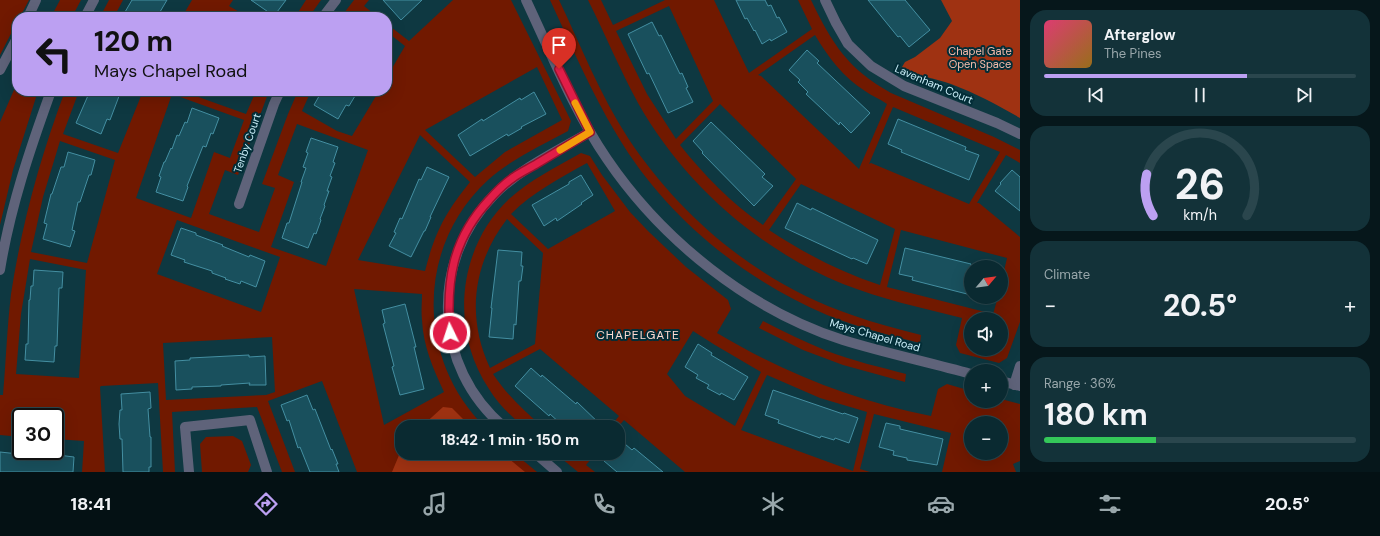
<!DOCTYPE html>
<html lang="en">
<head>
<meta charset="utf-8">
<style>
	body { margin:0; font-family:"DM Sans",sans-serif; background:#133239; color:#f1f3f6; height:100vh; display:flex; flex-direction:column; font-size:15px; white-space:nowrap }
	* { box-sizing:border-box; margin:0 }
	p { font-size:13px; color:#99a7ab }
	.icon { flex:none; width:22px; height:22px; fill:none; stroke:currentColor; stroke-width:2; stroke-linecap:round; stroke-linejoin:round }
	.map { position:relative; flex:1; overflow:hidden }
	.panel { display:flex; flex-direction:column; gap:10px; padding:10px; background:#06171b; width:360px }
	.panel>* { flex:none }
	.hud { position:absolute; left:12px; top:12px; width:380px; height:84px; border-radius:16px; box-shadow:0 4px 16px #0002,0 0 0 1px #2a464d; background:#bca0f2; color:#111; overflow:hidden }
	.needle { width:26px; rotate:61deg }
	.buttons { position:absolute; left:964px; top:260px; display:grid; gap:8px }
	.buttons a { display:grid; place-items:center; width:44px; height:44px; border-radius:50%; background:#0a2a31; box-shadow:0 4px 16px #0002,0 0 0 1px #2a464d; font-size:20px }
	.speed { position:absolute; left:12px; top:408px; display:flex; gap:8px; font-size:20px; font-weight:700; text-align:center }
	.speed>* { display:grid; place-content:center; width:52px; height:52px; border-radius:50%; background:#0a2a31; box-shadow:0 4px 16px #0002,0 0 0 1px #2a464d; line-height:1 }
	.speed .limit { border:2px solid #111; border-radius:6px; background:#fff; color:#111 }
	.pin { position:absolute; display:grid; place-items:center; width:34px; height:34px; color:#fff; margin:-41px -17px; border-radius:50% 50% 50% 0; rotate:-45deg; box-shadow:0 0 4px #0007 }
	.pin .icon { rotate:45deg }
	.me { position:absolute; width:44px; margin:-22px; rotate:356deg; stroke-linejoin:round; filter:drop-shadow(0 0 3px #0008) }
	.turn { display:flex; align-items:center; gap:14px; height:84px; padding:0 16px; font-size:18px }
	.turn .icon { width:52px; height:52px; stroke-width:2.5 }
	.turn b { display:block; font-size:28px; line-height:34px }
	.big { font-size:30px; font-weight:700; line-height:1.1 }
	.panel .tile { flex:1; display:flex; flex-direction:column; justify-content:center; gap:6px; min-width:0; padding:0 14px; border-radius:16px; background:#133239 }
	.panel .dial { align-items:center; gap:0 }
	.dial svg { height:104px; overflow:visible; fill:none; stroke:#2a464d; stroke-width:7; stroke-linecap:round; text-anchor:middle }
	.dial text { fill:#f1f3f6; stroke:none }
	.song { display:flex; align-items:center; gap:12px }
	.cover { width:48px; height:48px; border-radius:6px; background:linear-gradient(135deg,hsl(340 70% 55%),hsl(40 70% 35%)) }
	.played { height:4px; border-radius:2px; background:linear-gradient(90deg,#bca0f2 65%,#2a464d 65%) }
	.keys { display:flex; justify-content:space-around; direction:ltr }
	.heat { display:flex; justify-content:space-between; align-items:center; font-size:22px; direction:ltr }
	.charge { height:6px; border-radius:3px; background:linear-gradient(90deg,#34c759 36%,#2a464d 0) }
	.trip { position:absolute; left:395px; top:420px; width:230px; height:40px; border-radius:16px; background:#0a2a31; box-shadow:0 4px 16px #0002,0 0 0 1px #2a464d; font-weight:700; line-height:40px; text-align:center }
	.dock { display:flex; height:64px; justify-content:space-around; align-items:center; background:#041114; color:#99a7ab }
	.dock .icon { width:28px; height:28px }
	.dock .current { color:#bca0f2 }
	.dock b { font-size:18px; color:#f1f3f6 }
	main { display:flex; flex:1; min-height:0 }
	.map>svg:first-child { display:block }
	.green { fill:#711900; fill-rule:evenodd }
	.forest { fill:#9f3212 }
	.building { fill:#19505d; stroke:#448fa2 }
	.lines { fill:none; stroke-linecap:round; stroke-linejoin:round }
	.minor { stroke:#5f637a; stroke-width:10 }
	.tertiary { stroke:#5f637a; stroke-width:10 }
	.route-casing { stroke:#92132f; stroke-width:10 }
	.route { stroke:#e11d48; stroke-width:7 }
	.slow { stroke:#f59e0b; stroke-width:7 }
	.labels { text-anchor:middle; dominant-baseline:central; stroke-width:4; stroke-linejoin:round; paint-order:stroke }
	.park-label { font-size:11px; fill:#f6bbab; stroke:#022d37 }
	.street-label { font-size:11px; fill:#caeef8; stroke:#022d37 }
	.neighbourhood-label { font-size:12px; letter-spacing:1px; fill:#fcdad1; stroke:#022d37 }
</style>
</head>
<body>
<main>
<div class="map">
<svg width="1020" height="472" viewBox="0 0 1020 472">
	<rect width="100%" height="100%" fill="#0e3841"/>
	<path class="green" d="M0,0H29L20,17H17V22L0,55Z
		M60,0H81L72,17H51Z
		M109,0H123L114,17H100Z
		M192,0H233L229,6L248,17H234L227,13L225,17H182Z
		M306,0H321L309,17H295Z
		M354,0H369L364,6L378,17H368L360,11L355,17H341Z
		M453,0H511L571,121L568,131C541,146 511,159 488,180C416,246 416,359 485,427H402V453L400,472H357L322,381L268,401L295,472H282L257,407L172,412L175,472H163L158,383L101,386L100,387L105,472H82L84,441L55,439V417H21V437L0,435V395H3C6,361 7,328 11,294C22,223 40,158 65,91H79L63,134L118,153L143,91H191L190,94L246,114L256,91H269L238,175L225,170L209,214L259,232L275,188L262,184L288,114L298,91H311L302,111L337,131L352,136L379,91H387V77L405,46L387,32V24L409,41ZM537,67L562,120L505,152L475,177L425,130ZM172,94L244,120L230,158L214,152L191,218L136,198ZM297,124L368,150L326,266L271,247L294,182L278,175ZM420,135L470,182C445,213 435,232 425,271L358,260ZM60,141L115,160L87,263L31,252L43,197ZM177,220L280,257L261,312L157,274ZM30,259L86,270L79,378L16,374L21,314ZM354,289L422,294C422,303 421,311 422,320C423,345 433,369 444,392L384,425ZM272,337L275,392L266,395L166,400L163,343Z
		M550,0H559C581,46 600,95 628,138C681,218 760,284 852,315C874,323 898,329 921,335L920,343C888,335 857,327 827,315C741,278 665,216 617,135C591,92 571,45 550,0Z
		M588,0H601L613,25L665,0H714L749,73L812,29L798,0H811C833,45 847,68 891,93L994,137L1020,150V163L1006,155L977,203H979L1020,237V322L1007,358L999,363L960,353L956,345L962,318C922,308 881,299 843,284C758,249 684,184 638,103C620,70 605,34 588,0ZM669,6L713,101L676,139L647,94L616,31ZM815,35C828,57 843,77 865,91C872,96 880,99 887,104L859,169L761,76L758,75ZM720,104L796,179L763,225C731,203 704,175 680,145ZM893,107L1000,152L969,204L871,163L869,164ZM801,184L895,229L880,285C840,272 804,253 769,230ZM901,230L1007,258L1001,284V297H998L993,314L887,287ZM971,319H1001V349H971Z
		M17,83V91H38L13,170L0,225V122Z
		M581,153L590,156L602,175L630,212L648,231L686,267L728,300L731,309L717,333C784,373 855,401 931,416L938,389L947,384L971,391V401H1001V399L1020,404V461L1013,464L1016,472H942L951,433L874,414L860,469L870,472H685L624,420L618,427H610L619,416L540,349L493,374C507,395 524,411 543,427H524C511,416 498,404 489,389C450,331 457,248 509,199C530,180 556,167 581,153ZM587,163L615,211L548,249L511,214C533,192 560,178 587,163ZM507,219L543,253L535,344L490,368C466,317 473,263 507,219ZM693,331L715,345L761,372L735,426L685,396L667,374ZM767,375L820,398L867,412L853,471L741,430ZM971,423H1001V453H971Z
		M763,321C784,332 805,342 827,351C853,361 880,367 906,374L905,382L843,365L803,350L759,328Z
		M233,436L242,441L251,465L248,472H202L200,444L206,437Z
		M483,453H514L537,472H506Z
		M555,453H573L582,460L588,453H596L586,465L595,472H578Z"/>
	<path class="forest" d="M941,0H1020V118C998,105 975,93 951,84C935,78 917,77 902,67L905,62L915,57L940,38L952,21Z
		M443,407L452,408L471,427H421Z
		M402,448V453H502L525,472H392Z"/>
	<path class="building" d="M132,0H167L157,17H123L126,12H125Z
		M251,0H286L274,16Z
		M383,0H422L401,20Z
		M736,0H765L768,6L771,5L777,18L779,17L787,32L771,41L770,39L762,44L755,30L754,31L747,18L745,19Z
		M868,0H905L930,30L909,47L900,36L898,37Z
		M652,22L659,36L661,35L680,74L682,73L688,87L686,88L693,102L668,113L649,73L647,74L628,34Z
		M807,50L819,61L817,63L870,113L851,133L840,122L839,125L806,94L808,92L798,82L800,80L789,70Z
		M90,91H121L110,120L107,119L101,134L76,123Z
		M322,91H358L349,106L346,105L338,119L314,105Z
		M534,92L546,114L521,127L522,128L508,136L507,134L470,156L458,135L482,119L483,121L520,98L521,100Z
		M192,108L219,118L213,134L211,133L206,147L203,146L187,186L188,187L183,201L156,192L161,177L159,176L164,162H165L171,148L172,149L177,135L179,136L185,122L187,123Z
		M898,119L966,147L965,150L979,155L969,180L901,152L902,150L888,144Z
		M711,122L765,174L762,177L773,186L754,206L702,153L703,152L693,141Z
		M311,138L338,147L333,162L335,163L330,176L332,177L327,191H329L324,205L325,206L320,219L321,220L316,234L314,233L308,248L282,238L287,223H289L302,182H301L306,168L303,167L308,153L306,152Z
		M68,152L95,160L91,175H89L80,202H78L72,230L75,231L70,247L43,239L47,224L44,223L51,194H52L61,167H64Z
		M427,167L449,177L430,217H431L425,231H424L411,257L389,246L396,233L394,232L400,218L402,219L419,179L421,180Z
		M1012,170L1020,177V211L995,191L1001,184L1000,183Z
		M581,175L593,195L581,203L582,204L557,221L556,218L544,226L532,205L569,184V182Z
		M797,203L811,210L812,208L878,240L867,264L853,258L852,259L785,228Z
		M181,228L196,233V235L223,245L222,246L249,257L250,255L265,261L256,287L241,281L240,284L225,279L226,278L212,273V271L184,262L185,260L171,255Z
		M905,248L971,264V295L912,280L913,277L899,274Z
		M498,250L522,252L521,266H523L521,281H519L516,325L514,324L513,339L489,337L492,308H491Z
		M34,270L63,272L62,288H59L57,346H55L54,362L25,360L26,344H28L29,300H30L31,286H33Z
		M405,304L416,347H414L424,389L400,395L392,367L394,366L383,324L385,323L382,310Z
		M698,344L712,353L711,355L748,377L734,400L721,393L720,395L707,388L709,385L696,378L698,375L685,367Z
		M249,355V357L265,356L266,385H249L250,383L221,385V386L192,387V389L176,390L175,361L190,360V358Z
		M531,368L541,377L542,375L576,404L577,402L603,427H568L562,422L561,424L550,414L549,416L515,386Z
		M773,390L843,414L844,413L858,418L849,443L835,438L834,440L821,436L820,438L778,423L779,420L765,415Z
		M150,392L151,408L148,409L150,437H151V467H149V472H123L122,439H120L119,424L120,410H122L121,394Z
		M307,395L313,410L315,409L331,450L332,449L338,464H336L339,472H310L300,447L298,448L289,420L287,421L281,405Z
		M886,423L900,426V429L943,439L937,465L907,460V458L893,455L894,451L879,447Z
		M618,438L632,450L634,448L663,472H617L604,461L610,453H618Z
		M0,452L28,455L29,453L44,454V452L58,453V455L74,457L73,472H0Z"/>
	<g class="lines">
		<path class="minor" d="M526,0C551,53 574,111 607,159C662,240 749,310 843,340C885,353 928,362 971,374
			M825,0L836,23L848,44L871,66L904,86L997,123L1020,134
			M85,17L94,0
			M323,17L336,0
			M239,204L274,104L280,91
			M0,270C10,208 30,149 51,91
			M1001,381L1020,386
			M1014,385L1020,366
			M504,427C433,367 429,261 494,195C519,169 559,150 590,132
			M535,453L557,472
			M189,472L185,427L250,420L267,472"/>
		<path class="tertiary" d="M28,17L36,0
			M0,70L17,38"/>
	</g>
	<g class="lines">
		<g class="route-casing">
			<path id="route" d="M450,333C446,281 452,240 489,200C496,192 505,183 514,177C521,172 530,168 538,163C555,153 573,142 590,132L559,69"/>
		</g>
		<use href="#route" class="route"/>
		<path class="slow" d="M560,150L590,132L575,103"/>
	</g>
	<g class="labels">
		<g class="park-label">
			<text x="980" y="51">Chapel Gate<tspan x="980" dy="13">Open Space</tspan></text>
		</g>
		<g class="street-label">
			<text transform="translate(934 84) rotate(23)">Lavenham Court</text>
			<text transform="translate(247 143) rotate(-71)">Tenby Court</text>
			<text transform="translate(875 335) rotate(16)">Mays Chapel Road</text>
		</g>
		<g class="neighbourhood-label">
			<text x="638" y="335">CHAPELGATE</text>
		</g>
	</g>
</svg>
<div class="buttons">
<a><svg class="needle" viewBox="-14 -14 28 28"><path d="M0-13l5 13h-10z" fill="#e53935"/><path d="M0 13l5-13h-10z" fill="#99a7ab"/></svg></a>
<a><svg class="icon" aria-label="sound" viewBox="0 0 24 24"><path d="M4 9h4l5-4v14l-5-4H4zM17 9q2 3 0 6"/></svg></a>
<a>+</a>
<a>−</a>
</div>
<div class="speed"><div class="limit">30</div></div>
<div class="pin" style="left:559px;top:69px;background:#d93025"><svg class="icon" aria-label="arrive" viewBox="0 0 24 24"><path d="M6 21V4h12l-3 4 3 4H6"/></svg></div>
<svg class="me" style="left:450px;top:333px" viewBox="-20 -20 40 40"><circle r="17" fill="#e11d48" stroke="#fff" stroke-width="3"/><path d="M0-11L8 9 0 5-8 9z" fill="#fff"/></svg>
<div class="trip">18:42 · 1 min · 150 m</div>
<div class="hud">
<div class="turn"><svg class="icon" aria-label="left" viewBox="0 0 24 24"><path d="M17 20v-9H6M10 6l-5 5 5 5"/></svg><div><b>120 m</b>Mays Chapel Road</div></div>
</div>
</div>
<section class="panel">
<div class="tile">
<div class="song"><i class="cover"></i><div><b>Afterglow</b><p>The Pines</p></div></div>
<div class="played"></div>
<div class="keys"><svg class="icon" aria-label="previous" viewBox="0 0 24 24"><path d="M18 5L8 12l10 7zM5 5v14"/></svg><svg class="icon" aria-label="pause" viewBox="0 0 24 24"><path d="M8 5v14M16 5v14"/></svg><svg class="icon" aria-label="next" viewBox="0 0 24 24"><path d="M6 5l10 7-10 7zM19 5v14"/></svg></div>
</div>
<div class="tile dial"><svg viewBox="0 0 100 80">
<path d="M14 69A42 42 0 1 1 86 69"/>
<path d="M14 69A42 42 0 0 1 9 37" stroke="#bca0f2"/>
<text x="50" y="56" font-size="32" font-weight="700">26</text>
<text x="50" y="72" font-size="11">km/h</text>
</svg></div>
<div class="tile"><p>Climate</p>
<div class="heat"><a>−</a><b class="big">20.5°</b><a>+</a></div>
</div>
<div class="tile"><p>Range · 36%</p><b class="big">180 km</b><div class="charge"></div></div>
</section>
</main>
<nav class="dock">
<b>18:41</b>
<svg class="icon current" aria-label="directions" viewBox="0 0 24 24"><path d="M12 3l9 9-9 9-9-9zM9 14v-3h6M13 9l2 2-2 2"/></svg>
<svg class="icon" aria-label="music" viewBox="0 0 24 24"><path d="M9 18V5l10-2v13"/><circle cx="6" cy="18" r="3"/><circle cx="16" cy="16" r="3"/></svg>
<svg class="icon" aria-label="phone" viewBox="0 0 24 24"><path d="M5 4h4l2 5-3 2q2 4 5 5l2-3 5 2v4C11 20 4 13 5 4z"/></svg>
<svg class="icon" aria-label="climate" viewBox="0 0 24 24"><path d="M12 3v18M4 7l16 10M4 17L20 7"/></svg>
<svg class="icon" aria-label="car" viewBox="0 0 24 24"><path d="M5 17H2v-5l4-1 3-4h7l3 4 3 1v5h-3M9 17h6M6 11h13"/><circle cx="7" cy="17" r="2"/><circle cx="17" cy="17" r="2"/></svg>
<svg class="icon" aria-label="filters" viewBox="0 0 24 24"><path d="M4 7h16M4 17h16"/><circle cx="9" cy="7" r="2"/><circle cx="15" cy="17" r="2"/></svg>
<b>20.5°</b>
</nav>
</body>
</html>
